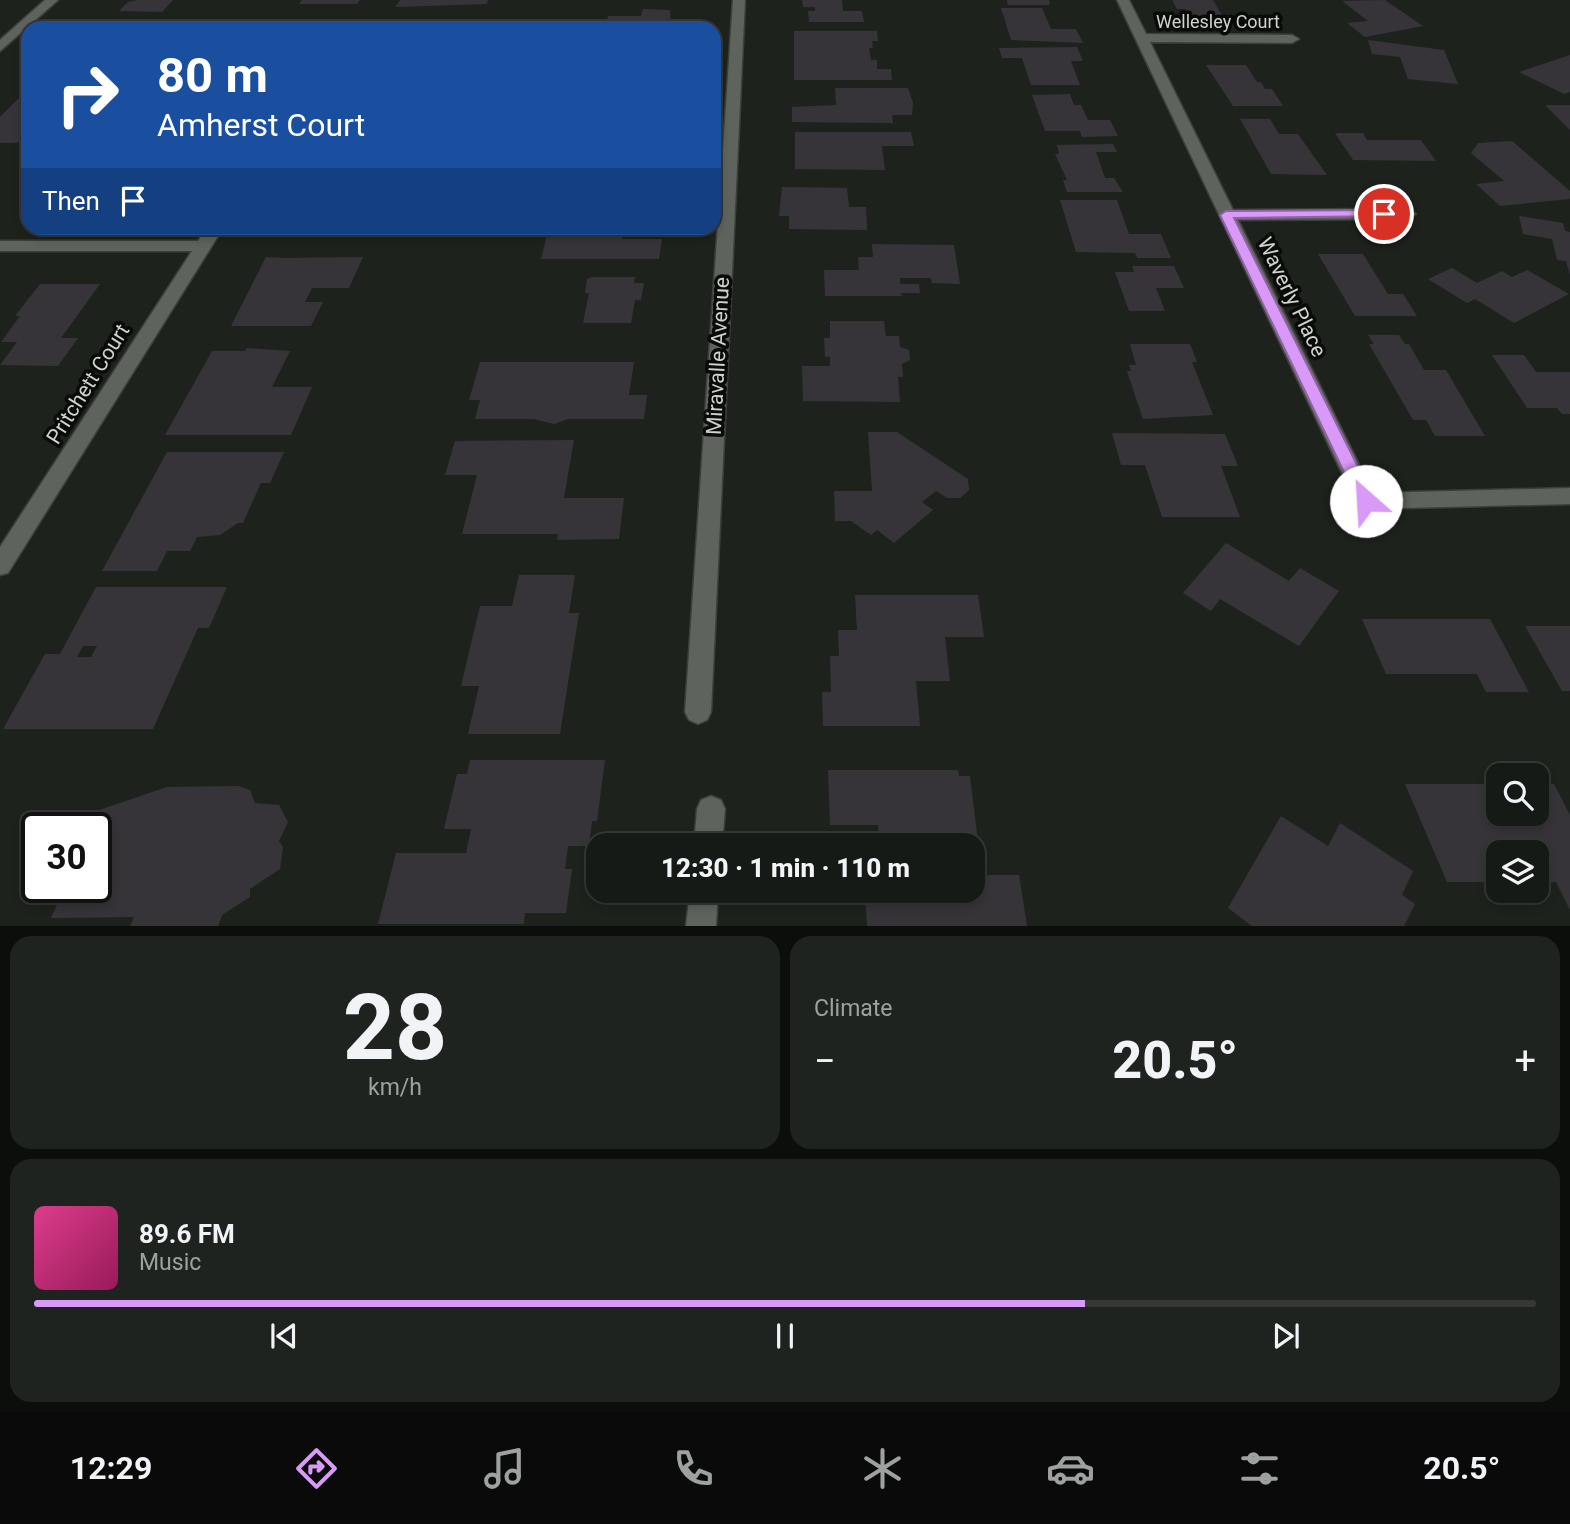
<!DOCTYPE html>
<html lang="en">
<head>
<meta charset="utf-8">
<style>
	body { margin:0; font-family:Roboto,sans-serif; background:#1f231f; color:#f1f3f6; height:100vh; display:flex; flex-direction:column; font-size:26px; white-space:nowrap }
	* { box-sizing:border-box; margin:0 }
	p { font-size:23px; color:#9ea1a1 }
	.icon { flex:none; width:38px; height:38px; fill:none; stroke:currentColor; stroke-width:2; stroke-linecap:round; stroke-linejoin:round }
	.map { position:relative; height:926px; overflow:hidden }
	.drawer { display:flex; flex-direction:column; gap:10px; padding:10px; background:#0c0e0c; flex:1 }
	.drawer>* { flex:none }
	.guide { position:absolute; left:21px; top:21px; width:700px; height:214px; border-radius:21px; box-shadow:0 4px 10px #0003,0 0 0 2px #353835; background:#1a4fa0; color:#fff; overflow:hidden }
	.controls { position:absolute; left:1486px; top:763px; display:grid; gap:14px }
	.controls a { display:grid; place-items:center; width:63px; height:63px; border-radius:14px; background:#161a16; box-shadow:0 4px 10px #0003,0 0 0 2px #353835; font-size:35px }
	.speed { position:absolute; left:21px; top:812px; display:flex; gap:14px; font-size:35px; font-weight:700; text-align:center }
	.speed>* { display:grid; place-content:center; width:91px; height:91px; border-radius:50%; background:#161a16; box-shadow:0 4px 10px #0003,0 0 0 2px #353835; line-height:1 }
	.speed .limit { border:4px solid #111; border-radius:10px; background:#fff; color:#111 }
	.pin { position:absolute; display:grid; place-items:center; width:60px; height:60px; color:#fff; margin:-30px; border:4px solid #fff; border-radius:50%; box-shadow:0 2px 7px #0007 }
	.me { position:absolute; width:77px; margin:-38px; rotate:334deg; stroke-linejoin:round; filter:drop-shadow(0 0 5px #0008) }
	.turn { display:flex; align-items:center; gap:24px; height:147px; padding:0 21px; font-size:32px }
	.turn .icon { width:91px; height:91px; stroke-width:2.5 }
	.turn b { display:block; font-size:49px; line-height:60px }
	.then { display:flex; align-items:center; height:66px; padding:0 21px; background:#0003; gap:14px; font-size:26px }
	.big { font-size:52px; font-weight:800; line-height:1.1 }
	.drawer .card { flex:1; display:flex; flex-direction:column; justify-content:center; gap:10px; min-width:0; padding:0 24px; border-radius:21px; background:#1f231f }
	.drawer .dial { align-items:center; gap:0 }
	.dial b { font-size:91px; line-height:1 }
	.song { display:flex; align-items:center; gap:21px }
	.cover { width:84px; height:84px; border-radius:10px; background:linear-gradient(135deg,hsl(330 70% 55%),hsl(330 70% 35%)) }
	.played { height:7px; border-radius:4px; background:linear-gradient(90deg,#d99af7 70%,#353835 70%) }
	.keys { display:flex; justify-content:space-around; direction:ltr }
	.heat { display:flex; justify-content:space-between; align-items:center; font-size:38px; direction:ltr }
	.drawer .tiles { flex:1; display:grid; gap:10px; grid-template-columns:1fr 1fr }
	.card:last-child { grid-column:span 2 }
	.trip { position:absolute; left:586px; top:833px; width:399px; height:70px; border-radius:21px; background:#161a16; box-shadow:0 4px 10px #0003,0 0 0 2px #353835; font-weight:800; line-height:70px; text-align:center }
	.menu { display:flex; height:112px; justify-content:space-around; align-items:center; background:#090a09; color:#9ea1a1 }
	.menu .icon { width:49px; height:49px }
	.menu .active { color:#d99af7 }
	.menu b { font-size:32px; color:#f1f3f6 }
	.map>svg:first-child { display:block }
	.building { fill:#373439; fill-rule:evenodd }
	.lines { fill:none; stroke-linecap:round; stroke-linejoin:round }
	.minor-casing { stroke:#3c3f3b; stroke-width:3 }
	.minor { fill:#5e635d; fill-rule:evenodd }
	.route { fill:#d99af7; stroke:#8d64a1; stroke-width:2 }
	.labels { text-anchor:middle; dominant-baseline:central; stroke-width:7; stroke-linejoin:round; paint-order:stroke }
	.far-street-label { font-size:18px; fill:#d1d3d0; stroke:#090b09 }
	.street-label { font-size:21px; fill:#d1d3d0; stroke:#090b09 }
</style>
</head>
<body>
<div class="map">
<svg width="1570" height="926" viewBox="0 0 1570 926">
	<rect width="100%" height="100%" fill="#1e221d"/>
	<path class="building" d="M137,0H173L162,12L119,11L128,2Z
		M302,0H360L357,4H299Z
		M400,0H488L487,4L395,7Z
		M802,0H842L843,11H862L864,22H809L808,11H815V7H803Z
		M1007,0H1049L1050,2L1049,5H1008Z
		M1172,0H1213L1223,17H1189L1185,9H1177Z
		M1385,0L1423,26L1365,37L1347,23L1368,21L1342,1Z
		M1001,8H1042L1051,29H1076L1083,43L1011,40Z
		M643,9L670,10L671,24L667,28H605L608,16H641Z
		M794,31H877L878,41H872L873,48H869L871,60H877V69H891L892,80H794Z
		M1368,40L1444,50L1458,84L1408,79L1400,57L1372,54Z
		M1077,47L1083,61H1071L1080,85H1031L1022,58H1002L999,48Z
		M1570,55V92L1564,94L1519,72Z
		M1206,65H1246L1257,82H1261L1265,89H1272L1283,106H1233Z
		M835,88H908L913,103L912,115H892L893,123L792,122V107L836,105Z
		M1070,94L1074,105H1081L1088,120H1110L1118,136L1082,137L1080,131H1045L1032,95Z
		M20,97H28V135L17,143H0V117Z
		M1545,105H1570V130Z
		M1240,119H1270L1279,134H1298L1327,175L1271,174Z
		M795,132H911L914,146H882L885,170L795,169Z
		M1335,133H1363L1367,140H1421L1436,161L1353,160Z
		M1512,141L1570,191V199L1500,206L1476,184L1504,181L1471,153L1478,143Z
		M1113,144L1117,152H1096L1105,178H1114L1123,192H1067L1063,180H1067L1055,154H1059L1057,145Z
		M782,187L847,188L849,207H866L867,230L789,229V216H779Z
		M1060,200H1117L1129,234H1161L1171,258H1137L1135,253L1076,252Z
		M1519,216L1563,223L1565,231L1570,232V275L1566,261L1557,260L1552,239L1523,234Z
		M312,228H355L351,235H308Z
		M546,228H618L617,235H623L622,239H662L659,259H541L548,231Z
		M872,244L954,245L960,284L932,283L931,278H900V284H919L920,293H901L902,296H825L824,270H859L858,257H873Z
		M1318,254H1363L1388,294H1403L1417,316H1355Z
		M266,257L285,258L363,257L349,288H312L305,302H323L311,326H231Z
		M1132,266H1174L1184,288H1156L1165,311H1129L1115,272H1134Z
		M1452,268L1477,283L1502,271L1512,277L1527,270L1569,294L1514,323L1475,299L1467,303L1428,279Z
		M592,277H635L634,283H644L641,300H635L631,323H583L589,293H585L587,279Z
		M40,284H100L61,338H78L58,366L0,365L17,342H1L20,316H15Z
		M830,321H884L886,336H899L900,347L909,350L910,360L902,364L903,377H898L900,402L803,401L802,366H830V357H825L824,338H830Z
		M1368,335H1399L1405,344H1409L1424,370H1446L1485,436H1435L1426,420H1413L1369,344H1374Z
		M1130,344H1190L1197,362H1192L1213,415L1143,419L1127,371H1131L1129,365H1136Z
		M247,348L290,351L272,387H312L291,435H165L212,351H245Z
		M1492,355H1524L1536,372H1570V414H1562L1557,408H1527Z
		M480,362H634L629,395H647L644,419H568L554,424L534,419H475L480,400H469Z
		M868,432H897L968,479L969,490L960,498H947L936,491L922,502L933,510L894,543L877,530L871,535L851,521H835L834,491H872Z
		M1112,433L1225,434L1238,466H1221L1240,517H1162L1145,465H1121Z
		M574,440L564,498H624L619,539L557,540L558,534H462L477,475H445L455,441Z
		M167,452H284L270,483H261L243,523H238L220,535L197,537L190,551H167L157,571H102Z
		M1226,543L1289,581L1300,568L1339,591L1299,646L1220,599L1211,611L1183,593Z
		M519,575H575L569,613H579L560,734H468L479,686H461L480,606H512Z
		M96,587H227L209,628H198L153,729H3L45,654H60ZM83,646H97L91,657H77Z
		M855,595H978L984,637H945L950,681H916L920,726H823L822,692H831L830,656H839L838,630H857Z
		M1362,619H1490L1529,692H1486L1477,674H1386Z
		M1525,626H1570V691H1562Z
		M470,760H605L597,821H592L589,846H568L565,869H572L566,913H525L524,924H378L396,853H466L471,829H444L457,774H467Z
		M828,770H958L959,776H970L982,875H1019L1027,926H867L865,891H973V845H879L878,825H830Z
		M1405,784H1498V814H1536V784H1554L1570,815V910L1556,882H1536V852H1498V882H1447Z
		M239,786L250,790L255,803L279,805L288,822L279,841L283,847L280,869L250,889V897L222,915L218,926H130L134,917L51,918L65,887H96V828H91L99,810L167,787Z
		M1281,816L1328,846L1340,823L1413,871L1402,895L1415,904L1404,926H1252L1228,908Z"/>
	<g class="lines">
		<g class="minor-casing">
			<path id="minor" d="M45,0H58L0,51V40Z
				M733,0H745L711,712L707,720L698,724L689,720L685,712Z
				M1117,0H1129L1146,34L1292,35L1299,39L1292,43L1150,42L1233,210L1408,209L1416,214L1408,219L1238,220L1373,493L1570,488V504L1366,509L1358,507Z
				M207,228H223L8,573L0,575V547L192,251H0V241H198Z
				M711,796L721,800L725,809L722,845H694L697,809L701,800Z
				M690,891H718L716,926H686Z"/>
		</g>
		<use href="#minor" class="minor"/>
	</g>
	<path class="route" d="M1384,210L1390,214L1388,216L1234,218L1375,501L1366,507L1358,501L1220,215L1226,211Z"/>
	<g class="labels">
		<g class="far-street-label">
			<text x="1218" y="21">Wellesley Court</text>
		</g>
		<g class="street-label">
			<text transform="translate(1292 297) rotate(64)">Waverly Place</text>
			<text transform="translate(718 356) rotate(-87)">Miravalle Avenue</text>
			<text transform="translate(88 384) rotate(-58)">Pritchett Court</text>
		</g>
	</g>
</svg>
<div class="controls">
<a><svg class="icon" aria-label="search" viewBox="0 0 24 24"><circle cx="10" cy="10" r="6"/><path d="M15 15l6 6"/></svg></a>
<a><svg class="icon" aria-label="layers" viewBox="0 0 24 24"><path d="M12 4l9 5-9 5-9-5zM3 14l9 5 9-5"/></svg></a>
</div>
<div class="speed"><div class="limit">30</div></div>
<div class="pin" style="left:1384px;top:214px;background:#d93025"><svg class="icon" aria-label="arrive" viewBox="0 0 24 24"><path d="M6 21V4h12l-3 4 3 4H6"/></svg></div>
<svg class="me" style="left:1366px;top:501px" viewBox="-20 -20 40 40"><circle r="19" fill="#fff"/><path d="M0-13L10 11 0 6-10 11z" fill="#d99af7"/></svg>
<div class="trip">12:30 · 1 min · 110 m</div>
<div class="guide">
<div class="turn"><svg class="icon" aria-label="right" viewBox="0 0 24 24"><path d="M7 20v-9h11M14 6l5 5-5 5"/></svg><div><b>80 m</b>Amherst Court</div></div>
<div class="then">Then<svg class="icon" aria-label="arrive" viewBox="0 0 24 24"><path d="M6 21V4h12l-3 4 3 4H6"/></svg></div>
</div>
</div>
<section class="drawer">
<div class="tiles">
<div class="card dial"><b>28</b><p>km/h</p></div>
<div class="card"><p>Climate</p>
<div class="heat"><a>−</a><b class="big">20.5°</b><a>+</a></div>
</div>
<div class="card">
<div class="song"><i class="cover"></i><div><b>89.6 FM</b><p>Music</p></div></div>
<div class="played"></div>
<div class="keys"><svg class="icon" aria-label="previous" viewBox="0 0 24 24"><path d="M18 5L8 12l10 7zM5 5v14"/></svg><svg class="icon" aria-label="pause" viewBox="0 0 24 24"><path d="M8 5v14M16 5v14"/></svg><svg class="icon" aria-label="next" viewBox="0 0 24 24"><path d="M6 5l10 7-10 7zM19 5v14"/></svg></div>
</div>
</div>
</section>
<nav class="menu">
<b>12:29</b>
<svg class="icon active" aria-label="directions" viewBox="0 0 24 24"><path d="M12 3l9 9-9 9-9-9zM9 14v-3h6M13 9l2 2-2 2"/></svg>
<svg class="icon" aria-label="music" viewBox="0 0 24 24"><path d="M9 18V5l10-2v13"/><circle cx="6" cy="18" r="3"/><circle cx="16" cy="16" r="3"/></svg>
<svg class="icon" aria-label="phone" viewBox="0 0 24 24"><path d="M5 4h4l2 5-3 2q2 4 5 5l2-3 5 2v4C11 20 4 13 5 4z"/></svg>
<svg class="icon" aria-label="climate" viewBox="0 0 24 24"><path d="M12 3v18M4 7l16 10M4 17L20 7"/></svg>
<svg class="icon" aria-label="car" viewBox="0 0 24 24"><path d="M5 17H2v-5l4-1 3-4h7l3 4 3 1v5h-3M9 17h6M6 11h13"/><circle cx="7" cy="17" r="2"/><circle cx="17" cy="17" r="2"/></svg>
<svg class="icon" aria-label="filters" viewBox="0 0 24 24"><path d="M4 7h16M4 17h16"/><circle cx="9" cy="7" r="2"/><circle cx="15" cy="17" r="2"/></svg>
<b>20.5°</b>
</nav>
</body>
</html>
